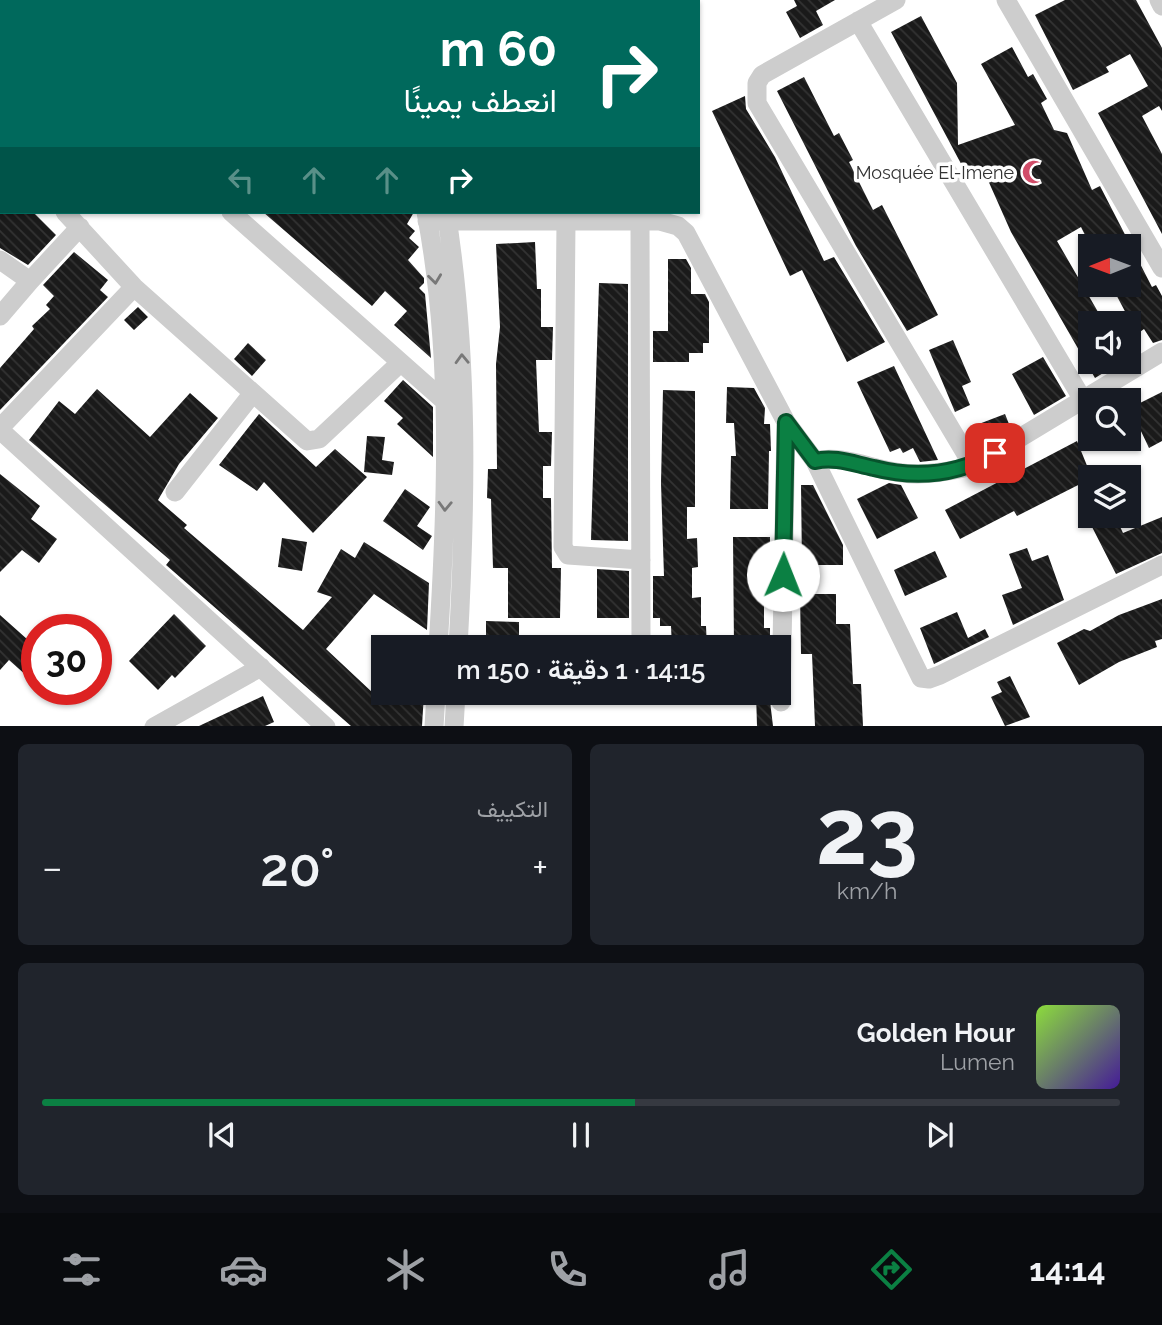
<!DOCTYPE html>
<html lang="ar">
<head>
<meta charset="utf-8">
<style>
	body { margin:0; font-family:Raleway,Vazirmatn,sans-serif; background:#20242c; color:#f1f3f6; direction:rtl; height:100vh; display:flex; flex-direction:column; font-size:26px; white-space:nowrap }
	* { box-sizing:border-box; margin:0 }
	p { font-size:23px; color:#9ea1a6 }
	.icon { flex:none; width:38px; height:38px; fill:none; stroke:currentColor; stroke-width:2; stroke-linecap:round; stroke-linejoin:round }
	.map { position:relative; height:726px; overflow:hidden; direction:ltr }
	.drawer { display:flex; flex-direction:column; gap:18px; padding:18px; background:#0d0f14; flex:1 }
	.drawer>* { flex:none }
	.top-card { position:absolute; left:0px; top:0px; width:700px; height:214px; box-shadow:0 2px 5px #0004; direction:rtl; background:#00695c; color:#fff; overflow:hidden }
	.needle { width:46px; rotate:269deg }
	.fabs { position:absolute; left:1078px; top:234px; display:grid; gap:14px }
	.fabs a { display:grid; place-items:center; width:63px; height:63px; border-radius:0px; background:#171b24; box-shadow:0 2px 5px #0004; font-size:35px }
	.speed { position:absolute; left:21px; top:614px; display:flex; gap:14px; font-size:35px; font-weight:700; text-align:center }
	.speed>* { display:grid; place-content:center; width:91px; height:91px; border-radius:50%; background:#171b24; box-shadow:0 2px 5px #0004; line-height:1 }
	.speed .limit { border:10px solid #d22; background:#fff; color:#111 }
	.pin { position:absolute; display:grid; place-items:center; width:60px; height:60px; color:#fff; margin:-30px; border-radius:14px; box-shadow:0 4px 10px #0006 }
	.me { position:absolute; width:77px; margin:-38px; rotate:1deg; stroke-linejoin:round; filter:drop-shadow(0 0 5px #0008) }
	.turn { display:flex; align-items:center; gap:24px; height:147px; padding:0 28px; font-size:32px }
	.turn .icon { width:91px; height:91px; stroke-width:2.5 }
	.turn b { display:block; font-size:49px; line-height:60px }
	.lanes { display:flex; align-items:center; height:66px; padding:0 28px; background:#0003; justify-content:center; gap:35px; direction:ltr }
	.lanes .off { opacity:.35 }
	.big { font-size:52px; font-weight:600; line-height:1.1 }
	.drawer .card { flex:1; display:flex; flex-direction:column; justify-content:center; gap:10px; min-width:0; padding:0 24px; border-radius:10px; background:#20242c }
	.drawer .dial { align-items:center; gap:0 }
	.dial b { font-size:91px; line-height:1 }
	.song { display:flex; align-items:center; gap:21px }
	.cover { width:84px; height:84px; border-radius:10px; background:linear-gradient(135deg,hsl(90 70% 55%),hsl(260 70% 35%)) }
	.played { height:7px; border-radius:4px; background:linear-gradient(90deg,#0b8043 55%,#363941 55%) }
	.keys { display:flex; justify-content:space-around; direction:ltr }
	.heat { display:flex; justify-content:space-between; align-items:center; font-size:38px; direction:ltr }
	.drawer .tiles { flex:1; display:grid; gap:18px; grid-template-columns:1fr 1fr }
	.card:last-child { grid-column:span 2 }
	.trip { position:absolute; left:371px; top:635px; width:420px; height:70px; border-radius:0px; background:#171b24; box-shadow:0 2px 5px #0004; font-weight:600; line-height:70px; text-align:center; direction:rtl }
	.dock { display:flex; height:112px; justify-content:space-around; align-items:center; background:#090b0e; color:#9ea1a6 }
	.dock .icon { width:49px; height:49px }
	.dock .active { color:#0b8043 }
	.dock b { font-size:32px; color:#f1f3f6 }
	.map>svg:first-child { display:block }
	.building { fill:url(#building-back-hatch) }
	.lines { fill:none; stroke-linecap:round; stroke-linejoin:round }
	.minor { stroke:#cdcdcd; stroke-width:19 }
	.oneway { stroke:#787878 }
	.route-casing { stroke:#07532c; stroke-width:18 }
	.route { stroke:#0b8043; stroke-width:12 }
	.labels { text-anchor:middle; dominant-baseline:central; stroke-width:7; stroke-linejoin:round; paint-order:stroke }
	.poi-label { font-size:18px; fill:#333; stroke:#fff; text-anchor:end }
</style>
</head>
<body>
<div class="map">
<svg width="1162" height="727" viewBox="0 0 1162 727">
	<defs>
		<pattern id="building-back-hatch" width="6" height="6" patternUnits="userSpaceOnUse" patternTransform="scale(1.75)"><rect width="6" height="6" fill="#1a1a1a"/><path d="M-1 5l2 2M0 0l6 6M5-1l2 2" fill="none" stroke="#333"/></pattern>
	</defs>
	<rect width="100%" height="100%" fill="#fff"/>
	<path class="building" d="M794,0H835L816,11L823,25L800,38L786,12L797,6Z
		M1065,0H1136L1162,48V111L1159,106L1142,116L1162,154V234L1098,113L1148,86L1130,54L1106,67L1109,72L1073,90L1035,15Z
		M921,16L957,83L958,145L1015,125L981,64L1012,47L1028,77L1033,74L1047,99L1041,103L1054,130L1067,133L1092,190L1100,186L1152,287L1156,285L1162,296V340L1153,343L1144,329L1137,334L1111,285H1129V247H1091L1081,227L1057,241L1105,324H1090V362H1121L1095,378L1011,232L983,169L967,175L891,32Z
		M804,77L834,136L839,133L853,160L849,162L873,210L882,205L938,315L907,331L856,246L777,91Z
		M745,96L746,109L775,157L824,261L834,257L885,342L847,362L802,270L790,276L712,111Z
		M0,212H33L56,235L28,265L0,248Z
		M263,212H414L407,224L415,231L409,238L419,247L408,260L424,278V283L419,288L425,294L431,358L394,325L407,311L385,291L372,306Z
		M535,242L537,289H541V327H553L552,360H536L539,432H552L551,466H543V498H551L552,568H561L560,618H508V568H493L491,499L487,498L488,469H497L496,364L500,327L496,244Z
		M74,252L108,280L100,290L108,297L0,410V368L34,329L32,326L50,309L46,305L54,296L43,285Z
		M668,259H686L691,268V294H705L709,302V343H703V353H689V362H653V331H668Z
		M599,283L628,284V541L591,540Z
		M138,307L148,317L134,330L124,320Z
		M953,340L971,382L962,386L970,405L955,412L929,350Z
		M248,343L266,360L252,376L234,359Z
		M1043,357L1066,396L1034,415L1012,374Z
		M894,366L938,460L920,462L913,448L903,453L900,448L890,452L857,382Z
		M403,380L433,407V457L397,424L403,418L384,401Z
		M727,387L754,388L765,408L764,424H770L771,451H769L768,509H730L731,456H736L734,423H726Z
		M97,389L150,437L190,393L218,418L179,464L158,500L187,525L184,528L303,630L332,597L317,592L341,549L355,558L364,542L429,583L427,630L374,594L326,649L373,693H424L422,726H351L166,565L170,560L29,440L59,401L75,414Z
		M663,390L695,391V507H687V539L697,538L698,567L692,568V598L701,597V626H706L707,648H672L671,626H660V618H653V576H664L661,483Z
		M1162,392V441L1149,448L1130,408Z
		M259,414L316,467L335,449L367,477L313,533L264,482L257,491L219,465Z
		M1005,414L1011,429L979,448L971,427Z
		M367,436L385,437L382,460L394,462L392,475L364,472Z
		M1077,441L1092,478L1017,516L1014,511L960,539L945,510Z
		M0,474L40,506L31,519L57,539L39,563L22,550L0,572Z
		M889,483L901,485L918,518L877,539L857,499Z
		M801,485H813L843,545V565H802Z
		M405,489L430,507L417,526L432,536L423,550L383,521Z
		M1103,516H1115L1123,533L1162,517V553L1116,574L1090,523Z
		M733,537H770V599H764V628H770V648H734Z
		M282,538L307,542L302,571L278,567Z
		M1027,548L1032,561L1048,555L1064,600L1013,625L1002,595L1022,588L1009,554Z
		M935,551L947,577L905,596L894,570Z
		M597,569L629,571V618H597Z
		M800,594H836V624H850L853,684H861L863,726H815L812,654H801Z
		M1162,599V639L1155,641L1157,647L1119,662L1079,685L1057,643L1084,629L1090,631L1119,615Z
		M957,612L968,638L985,629L989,637L934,664L920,628Z
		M174,614L206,646L175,678L172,675L158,690L129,661Z
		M0,615L37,648V685L9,660L0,670Z
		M486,621L519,622V648H486Z
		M1010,676L1030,717L1005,726L991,697L1002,692L997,682Z
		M756,693H769L773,726H757Z
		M263,696L274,722L265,726H199Z"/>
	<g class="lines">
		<path class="minor" d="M213,0L215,2
			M353,0L354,2
			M380,0L381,2
			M1006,0L1162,268
			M1159,0L1162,6
			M0,4L2,6
			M858,21L1083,400
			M0,149L2,151
			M65,212L134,287L307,441L319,439L399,364
			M231,212L450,406
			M426,212C453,354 447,504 438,648
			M446,212C469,356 466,502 458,648
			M427,221H660L678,226L686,233L786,422L815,461L921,678L929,679L940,675L1162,565
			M566,222L563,547L568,555L641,560
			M640,222L641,645
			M0,260L30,281L0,316
			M30,281L80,227
			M0,428L134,287
			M0,430L326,727
			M815,461C843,454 873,470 902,473C926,476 950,471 973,466L757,103V83L762,75L896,0
			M973,466L1162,352
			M175,492L253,393
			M781,702L786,422
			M154,727L261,667
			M434,727L436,693
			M454,727L456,693"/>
	</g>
	<defs><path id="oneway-chevron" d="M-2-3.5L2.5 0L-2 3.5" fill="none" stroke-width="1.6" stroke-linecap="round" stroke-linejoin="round" transform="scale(1.75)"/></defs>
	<g class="oneway">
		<use href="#oneway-chevron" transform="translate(435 279) rotate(83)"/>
		<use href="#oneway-chevron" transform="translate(462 359) rotate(-92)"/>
		<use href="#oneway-chevron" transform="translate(445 506) rotate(92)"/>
	</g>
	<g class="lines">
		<g class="route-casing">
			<path id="route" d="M783,575L786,422L815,461C835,456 854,464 874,468C917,479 957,475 995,453"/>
		</g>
		<use href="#route" class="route"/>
	</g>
	<defs>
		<g id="mosque-bare" transform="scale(1.89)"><path d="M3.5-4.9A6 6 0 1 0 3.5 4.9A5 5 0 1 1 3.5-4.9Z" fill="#d14d69" stroke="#fff" stroke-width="2.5" paint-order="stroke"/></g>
	</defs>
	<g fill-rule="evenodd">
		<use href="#mosque-bare" x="1034" y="172"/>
	</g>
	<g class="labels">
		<g class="poi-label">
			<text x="1014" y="172">Mosquée El-Imene</text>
		</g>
	</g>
</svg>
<div class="fabs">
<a><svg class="needle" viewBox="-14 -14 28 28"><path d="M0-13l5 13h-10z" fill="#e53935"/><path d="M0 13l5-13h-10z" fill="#9ea1a6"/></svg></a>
<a><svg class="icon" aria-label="sound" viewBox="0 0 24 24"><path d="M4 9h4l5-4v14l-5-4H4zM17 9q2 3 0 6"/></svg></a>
<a><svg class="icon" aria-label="search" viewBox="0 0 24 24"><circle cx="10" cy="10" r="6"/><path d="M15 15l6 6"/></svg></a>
<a><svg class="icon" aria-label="layers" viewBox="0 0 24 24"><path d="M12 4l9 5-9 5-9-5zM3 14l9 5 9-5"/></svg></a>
</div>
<div class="speed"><div class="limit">30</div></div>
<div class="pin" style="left:995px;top:453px;background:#d93025"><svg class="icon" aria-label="arrive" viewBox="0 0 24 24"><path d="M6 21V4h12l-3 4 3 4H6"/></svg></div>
<svg class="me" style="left:783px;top:575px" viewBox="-20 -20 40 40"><circle r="19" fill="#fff"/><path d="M0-13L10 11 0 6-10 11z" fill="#0b8043"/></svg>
<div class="trip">14:15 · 1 دقيقة · 150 m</div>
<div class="top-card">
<div class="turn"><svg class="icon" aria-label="right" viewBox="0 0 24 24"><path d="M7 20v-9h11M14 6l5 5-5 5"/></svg><div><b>60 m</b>انعطف يمينًا</div></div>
<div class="lanes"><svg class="icon off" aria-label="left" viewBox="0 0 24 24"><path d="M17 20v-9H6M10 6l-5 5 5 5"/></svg><svg class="icon off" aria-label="ahead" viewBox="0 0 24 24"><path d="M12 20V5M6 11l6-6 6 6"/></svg><svg class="icon off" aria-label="ahead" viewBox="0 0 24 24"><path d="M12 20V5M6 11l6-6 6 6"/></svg><svg class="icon" aria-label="right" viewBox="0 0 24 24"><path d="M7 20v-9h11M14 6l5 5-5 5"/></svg></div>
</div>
</div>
<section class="drawer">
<div class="tiles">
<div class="card dial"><b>23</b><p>km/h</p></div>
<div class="card"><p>التكييف</p>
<div class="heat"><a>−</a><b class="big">20°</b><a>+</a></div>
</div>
<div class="card">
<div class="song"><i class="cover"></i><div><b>Golden Hour</b><p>Lumen</p></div></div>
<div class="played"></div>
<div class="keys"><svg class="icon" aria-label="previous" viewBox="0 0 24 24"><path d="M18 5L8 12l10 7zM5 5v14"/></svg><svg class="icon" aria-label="pause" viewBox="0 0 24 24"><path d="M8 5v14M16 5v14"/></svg><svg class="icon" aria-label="next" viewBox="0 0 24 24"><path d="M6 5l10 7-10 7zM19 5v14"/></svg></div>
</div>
</div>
</section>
<nav class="dock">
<b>14:14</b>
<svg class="icon active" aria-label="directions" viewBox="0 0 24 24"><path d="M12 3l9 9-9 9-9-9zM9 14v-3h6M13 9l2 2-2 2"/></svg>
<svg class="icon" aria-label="music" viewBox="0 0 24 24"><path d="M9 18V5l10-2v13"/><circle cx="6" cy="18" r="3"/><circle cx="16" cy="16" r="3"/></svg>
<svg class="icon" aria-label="phone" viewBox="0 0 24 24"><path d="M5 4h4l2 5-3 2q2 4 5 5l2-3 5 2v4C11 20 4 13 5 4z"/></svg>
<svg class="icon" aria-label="climate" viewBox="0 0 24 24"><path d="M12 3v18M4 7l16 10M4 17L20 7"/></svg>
<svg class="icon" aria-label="car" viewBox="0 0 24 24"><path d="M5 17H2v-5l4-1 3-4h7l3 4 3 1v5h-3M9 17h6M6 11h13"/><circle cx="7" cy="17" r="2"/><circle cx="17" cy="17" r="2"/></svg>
<svg class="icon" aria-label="filters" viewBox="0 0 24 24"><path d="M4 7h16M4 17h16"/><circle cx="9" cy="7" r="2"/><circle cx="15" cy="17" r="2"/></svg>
</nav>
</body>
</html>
